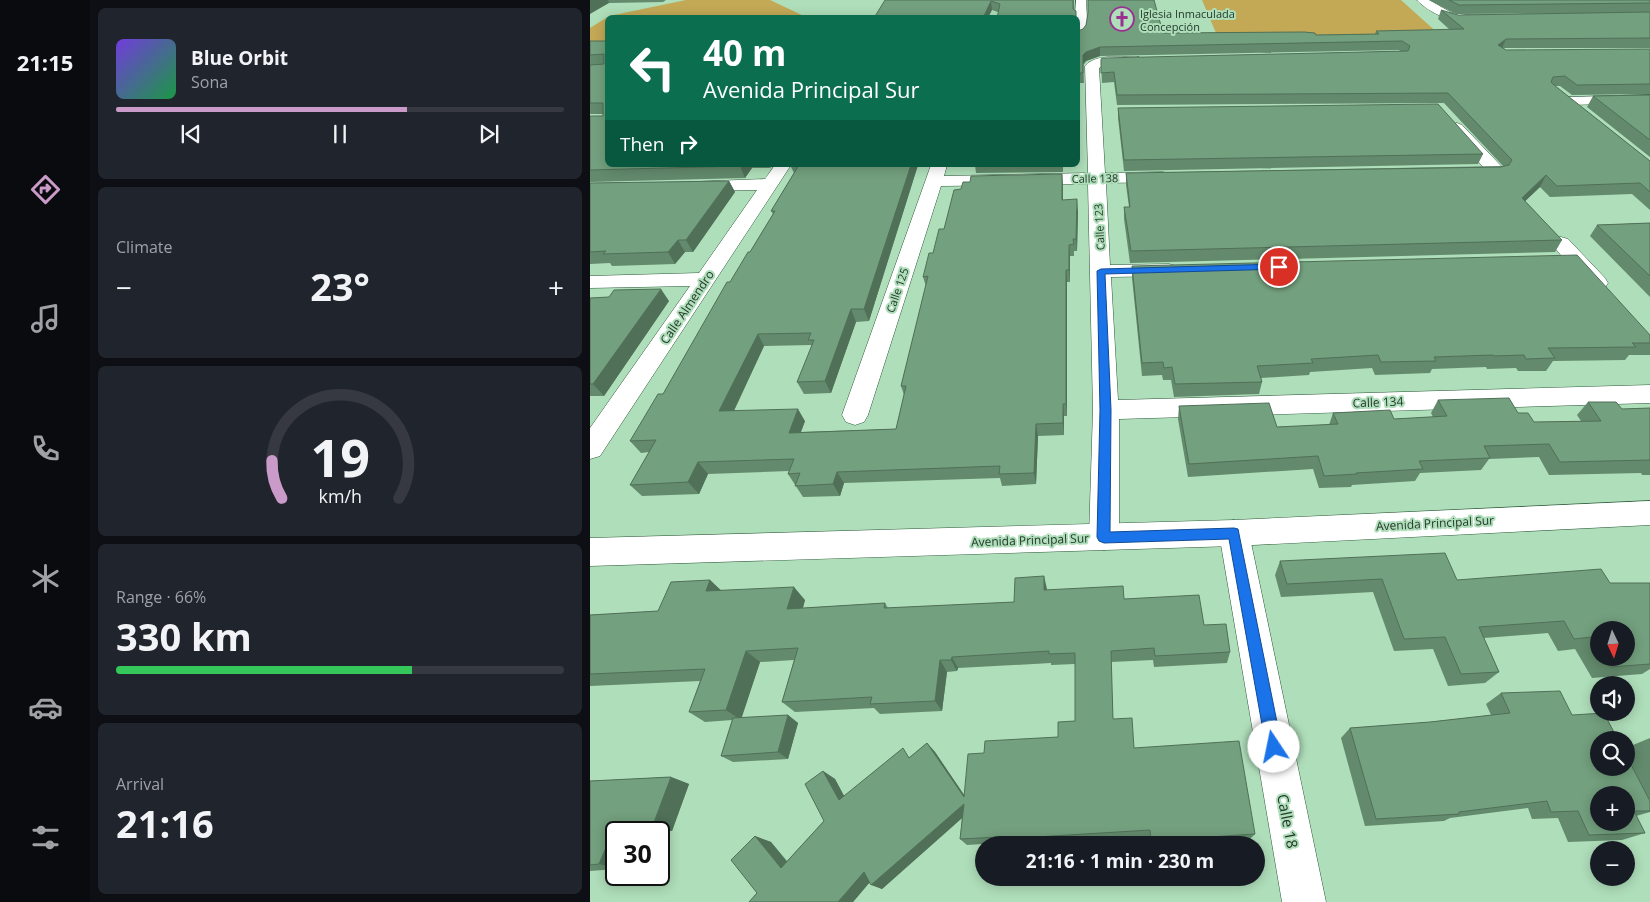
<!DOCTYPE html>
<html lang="en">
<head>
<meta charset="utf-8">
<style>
	body { margin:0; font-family:"Open Sans",sans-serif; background:#20242c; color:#f1f3f6; height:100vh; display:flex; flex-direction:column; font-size:19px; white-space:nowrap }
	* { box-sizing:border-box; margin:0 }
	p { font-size:16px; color:#9ea1a6 }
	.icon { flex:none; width:28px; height:28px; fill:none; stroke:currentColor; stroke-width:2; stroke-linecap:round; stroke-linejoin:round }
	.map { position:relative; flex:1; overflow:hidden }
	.details { display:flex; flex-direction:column; gap:8px; padding:8px; background:#0d0f14; width:500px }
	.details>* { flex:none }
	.hud { position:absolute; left:15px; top:15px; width:475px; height:152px; border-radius:8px; box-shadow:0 2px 12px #0003; background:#0b6e4f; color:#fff; overflow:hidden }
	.needle { width:32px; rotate:176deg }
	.buttons { position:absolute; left:1000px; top:621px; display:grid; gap:10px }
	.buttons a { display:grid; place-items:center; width:45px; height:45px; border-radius:50%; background:#171b24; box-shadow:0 2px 12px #0003; font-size:25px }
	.speed { position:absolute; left:15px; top:821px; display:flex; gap:10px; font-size:25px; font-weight:700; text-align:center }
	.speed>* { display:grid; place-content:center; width:65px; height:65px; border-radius:50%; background:#171b24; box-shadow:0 2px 12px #0003; line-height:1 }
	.speed .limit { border:2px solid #111; border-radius:8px; background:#fff; color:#111 }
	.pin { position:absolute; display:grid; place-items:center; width:42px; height:42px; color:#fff; margin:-21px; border:2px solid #fff; border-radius:50%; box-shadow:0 1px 5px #0007 }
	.me { position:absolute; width:55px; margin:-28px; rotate:349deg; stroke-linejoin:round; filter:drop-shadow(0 0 4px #0008) }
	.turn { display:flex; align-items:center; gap:18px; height:105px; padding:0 15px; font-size:22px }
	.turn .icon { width:65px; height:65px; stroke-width:2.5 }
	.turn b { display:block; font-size:35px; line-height:42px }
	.then { display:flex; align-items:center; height:48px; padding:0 15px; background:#0003; gap:10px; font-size:19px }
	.big { font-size:38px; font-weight:700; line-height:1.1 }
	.details .tile { flex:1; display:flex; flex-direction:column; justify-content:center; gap:8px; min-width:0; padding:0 18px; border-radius:8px; background:#20242c }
	.details .dial { align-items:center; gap:0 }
	.dial svg { height:130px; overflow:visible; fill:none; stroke:#363941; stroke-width:7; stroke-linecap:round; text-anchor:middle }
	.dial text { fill:#f1f3f6; stroke:none }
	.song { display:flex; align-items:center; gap:15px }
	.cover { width:60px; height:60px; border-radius:8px; background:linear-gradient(135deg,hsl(260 70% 55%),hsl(140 70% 35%)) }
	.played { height:5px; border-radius:2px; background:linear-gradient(90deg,#ca9bc9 65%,#363941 65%) }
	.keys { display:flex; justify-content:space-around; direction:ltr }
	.heat { display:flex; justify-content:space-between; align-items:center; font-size:28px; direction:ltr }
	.charge { height:8px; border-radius:4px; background:linear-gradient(90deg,#34c759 66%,#363941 0) }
	.trip { position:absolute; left:385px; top:836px; width:290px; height:50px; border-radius:25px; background:#171b24; box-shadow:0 2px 12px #0003; font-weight:700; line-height:50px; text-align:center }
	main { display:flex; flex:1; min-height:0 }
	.menu { display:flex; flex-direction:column; width:90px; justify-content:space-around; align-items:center; background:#090b0e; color:#9ea1a6 }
	.menu .icon { width:35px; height:35px }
	.menu .current { color:#ca9bc9 }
	.menu b { font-size:22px; color:#f1f3f6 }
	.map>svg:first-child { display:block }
	.green { fill:#c3a855 }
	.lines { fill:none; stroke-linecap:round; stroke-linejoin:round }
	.street-casing { stroke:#2d5839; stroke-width:1 }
	.secondary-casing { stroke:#2d5839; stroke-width:1 }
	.street { fill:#fff; fill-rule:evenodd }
	.secondary { fill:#fff; fill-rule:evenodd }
	.wall { fill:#638a6c; fill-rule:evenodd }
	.shaded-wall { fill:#507058 }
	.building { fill:#73a07e; stroke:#507058; fill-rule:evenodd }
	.route { fill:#1a73e8; stroke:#114b97 }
	.labels { text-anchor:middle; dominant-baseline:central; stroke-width:4; stroke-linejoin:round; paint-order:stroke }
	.far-poi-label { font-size:11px; fill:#26392b; stroke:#afdeba; text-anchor:start }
	.far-street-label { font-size:11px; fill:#26392b; stroke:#afdeba }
	.street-label { font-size:12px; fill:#26392b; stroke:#afdeba }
	.near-street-label { font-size:15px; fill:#26392b; stroke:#afdeba }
</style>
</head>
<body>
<main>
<nav class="menu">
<b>21:15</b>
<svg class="icon current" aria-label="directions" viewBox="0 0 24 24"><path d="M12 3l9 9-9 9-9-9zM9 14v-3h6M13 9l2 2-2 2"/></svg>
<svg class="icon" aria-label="music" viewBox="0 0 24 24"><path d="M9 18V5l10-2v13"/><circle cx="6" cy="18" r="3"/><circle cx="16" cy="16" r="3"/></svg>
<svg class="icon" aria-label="phone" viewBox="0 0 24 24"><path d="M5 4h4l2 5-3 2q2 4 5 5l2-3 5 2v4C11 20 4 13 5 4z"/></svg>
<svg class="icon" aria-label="climate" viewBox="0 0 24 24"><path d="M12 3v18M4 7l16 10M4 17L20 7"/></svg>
<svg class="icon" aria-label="car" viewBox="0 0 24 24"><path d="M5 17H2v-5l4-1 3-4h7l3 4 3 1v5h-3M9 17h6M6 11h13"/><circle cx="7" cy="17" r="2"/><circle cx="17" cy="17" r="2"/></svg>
<svg class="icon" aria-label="filters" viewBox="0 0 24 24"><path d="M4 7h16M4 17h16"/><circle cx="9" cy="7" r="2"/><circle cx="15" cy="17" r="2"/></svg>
</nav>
<section class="details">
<div class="tile">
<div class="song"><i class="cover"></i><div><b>Blue Orbit</b><p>Sona</p></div></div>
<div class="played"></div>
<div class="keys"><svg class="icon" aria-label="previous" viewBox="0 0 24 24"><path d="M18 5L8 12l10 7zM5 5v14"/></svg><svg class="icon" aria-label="pause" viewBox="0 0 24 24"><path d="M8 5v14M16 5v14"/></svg><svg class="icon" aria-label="next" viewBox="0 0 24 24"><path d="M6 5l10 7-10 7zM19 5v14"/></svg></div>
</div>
<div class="tile"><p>Climate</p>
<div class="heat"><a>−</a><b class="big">23°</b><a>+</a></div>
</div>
<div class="tile dial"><svg viewBox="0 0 100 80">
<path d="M14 69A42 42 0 1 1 86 69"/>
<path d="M14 69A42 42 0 0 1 8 46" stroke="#ca9bc9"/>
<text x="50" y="56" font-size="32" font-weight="700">19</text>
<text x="50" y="72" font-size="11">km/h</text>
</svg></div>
<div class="tile"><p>Range · 66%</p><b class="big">330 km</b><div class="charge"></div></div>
<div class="tile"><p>Arrival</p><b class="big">21:16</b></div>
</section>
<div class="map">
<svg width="1060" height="902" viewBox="0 0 1060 902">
	<rect width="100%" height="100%" fill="#afdeba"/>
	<path class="green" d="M96,0H180L216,17L18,18L17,47H0V28L19,16Z
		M612,0H811L851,36L629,40Z"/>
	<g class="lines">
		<g class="street-casing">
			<path id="street" d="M486,0H496C496,11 501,35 488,39V18H485Z
				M827,0H839L862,13L888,16L894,19C879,33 838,13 827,0Z
				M548,57L553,58L554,61L553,64L513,66L509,68L515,173L572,172L578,173L581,177L578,181L572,182L516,183L520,265L579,264L586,266L589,270L586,274L579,276L521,277L528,400L1060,385V403L529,419V537L525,546L514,550L503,546L499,537L503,410L498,184L351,186L278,415L274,422L265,425L256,422L252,415L341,165H357L354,176L498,173L495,66C506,53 533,58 548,57Z
				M1060,95V103L978,105L973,104L971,101L973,98L978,97Z
				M867,123L872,125L912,167L915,171L912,175L906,176L900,175L862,131L859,128L862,125Z
				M185,165H201L10,456L0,459V428L100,286L0,288V276L109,273L167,190L104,191L98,190L95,186L98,182L175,179Z
				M971,237L978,239L1015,278L1018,283L1015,288L1007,289L999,288L964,247L961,243L964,239Z
				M644,520L655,524L659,533L736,902H692L629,533L633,524Z"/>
		</g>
		<g class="secondary-casing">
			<path id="secondary" d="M1060,501V525L644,546L0,566V538L644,520Z"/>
		</g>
		<use href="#street" class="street"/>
		<use href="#secondary" class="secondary"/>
	</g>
	<path class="wall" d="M0,0H76L73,2L19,3Z
		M295,0H484V10L408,12L402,10Z
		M839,0H1060V48H913L916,50L1060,49V94L982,95L970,86H965L1060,161V210L1042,194L960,197L950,187L935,201L972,240L965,252L540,263L534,219V207H539L536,185V173L913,166L854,103L527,105L524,82L512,83L511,59L810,51L809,50L510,56L496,61L493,65L494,83H488V31L726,35L785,34L786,31L860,30L848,19L851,10L868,15L983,13L866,14Z
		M0,41H18V165H183L180,168H162L155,178L0,182V116H13V114H0V65L14,64L0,65Z
		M1060,95V157L997,107L1003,96Z
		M528,108L893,154L888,164L534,171L528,118Z
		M200,165H328L279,321L266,322L241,393L214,394L207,382L222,347L221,345L174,346L144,411L215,421L211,432L306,429L314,395L311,386L336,286L333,277L371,189L472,174L473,200L488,211L487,251H484V256H480V282H477V416H474V435L448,436L446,484L412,486L410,478L254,483L250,496L213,497L198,474L199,471L118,474L109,494L52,496L40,485L59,452L51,453L40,441L73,394L140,282L160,252L183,214L181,211L204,173Z
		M385,165H473V172L386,173Z
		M139,181L145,192L103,252H95L85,264L22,266L20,263L0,264V183Z
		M1060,223V297L1000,236L1007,225Z
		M542,266L1060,335V355H1039L1035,360L963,361L956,371H928L926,368L897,369L896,367L842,369L840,373L785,375L782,368L720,372L719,375L671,378L672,382L669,394L584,397L581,380H573L572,375L552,376L542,278Z
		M0,298L79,301L14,396H0Z
		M848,400L928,413L944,422L991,421L987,415L998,402L1032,409L1060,408V475H1052L1051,473L959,475L949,457L899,459L891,470L830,473L825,481L762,485L761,487L729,488L723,469L598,477L588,419L589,406L687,427L739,425L743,413L804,419L843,417L841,413Z
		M690,561L867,580L1020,583H1060V669L1052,674L1002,678L985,649L968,651L958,633L894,638L909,672L895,683L858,686L843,649L804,651L783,592L691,597L685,575ZM1009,630L1036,658H1009Z
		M120,580L130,590L215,600L213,608L295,603L298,608L424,602L457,590L534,599L614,625L640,652L637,663L564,667L563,660L521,662L523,719L544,748L665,834L659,840L578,845H560L559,836L450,843V845H408V843L377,845L370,839L372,818L292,889L279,883L263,902H159L167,893L165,836L181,842L197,861L234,821L233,771L245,779L254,796L321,756L337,743L345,752L374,795L394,753L468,737L485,721V664L461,665V663L368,668L367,671L357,672L352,711L290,714L284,708L205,712L192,702L204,660L170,662L151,718L198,715L208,723L198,759L143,762L131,756L142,720L115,722L99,712L110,681L0,686V615L68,611Z
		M911,693L982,715L1041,765L1043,745L1060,738V799H1059L1060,801V812L1046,816L1055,833L1032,840L978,842L968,818L942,819L938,808L860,818L854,821L775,826L751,738L760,728L840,722L901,715L896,704Z
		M81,777L99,784L82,831L53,832H26V869L0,871V781Z"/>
	<path class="shaded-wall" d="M0,0H18L19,3L0,14Z
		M401,1L402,10L398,18H393Z
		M916,39L912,48L908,45Z
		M510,47V56L496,61L493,65L494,83L493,55L496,52Z
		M151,165H160L162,168L155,178L150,166Z
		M321,165H328L279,321L274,309Z
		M472,174L473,185V211L472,200Z
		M956,175L950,187L926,210L932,198Z
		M139,181L145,192L103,252L96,240Z
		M487,199L488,211L487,251L486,239Z
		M88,240L95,252L85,264L78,252Z
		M479,245L480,256V282L479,270Z
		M476,270L477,282V416L476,404Z
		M71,289L79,301L14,396L3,384Z
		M261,309L266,322L241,393L235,381Z
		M168,334L174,346L138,423L129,411Z
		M473,404L474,416V435L473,423Z
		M208,409L215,421L206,445L199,433Z
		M446,424L448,436L446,484L444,473Z
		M108,462L118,474L109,494L98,482Z
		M247,472L254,483L250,496L243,484Z
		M454,576L457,589L456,603L454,590Z
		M120,580L134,593L116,591Z
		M204,587L215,600L209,621L197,609Z
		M156,651L170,662L151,720L136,710Z
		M362,657L368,668L367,671L361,660Z
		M350,660L357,672L352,711L345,701Z
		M198,715L208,723L198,759L188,752Z
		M337,743L345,752L381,805L374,797Z
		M233,771L245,779L260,807L249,800Z
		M81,777L99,784L82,831L63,825Z
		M374,804L380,811L292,889L281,885Z
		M25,827L43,832H26V868L9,864Z
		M165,836L181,842L205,872L191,868Z
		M446,837L450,843V845H446Z
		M274,872L285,876L263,902H248Z"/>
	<path class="building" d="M295,0H483V9L486,11V18H407L410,4L401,1L393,18H284Z
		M498,0H564L573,33L714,32L725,33L726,35L789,34L786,31L874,29L851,10L868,15L1060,12V38L916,39L908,45L916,50L1060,49V84L987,85L975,76L963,77L961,82L964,85L1060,161V192L1050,183L967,186L956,175L932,198L972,240L541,251L534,207H540L536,173L911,167L919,165L922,160L858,93L527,95L524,72L511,73V59L513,58L818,51L820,46L812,41L510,47L496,52L493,55V73H488V31L493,29L496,25L498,13Z
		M859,0H1060V3L869,5Z
		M0,41H18V165H151L150,166L0,170V116H13V103H0V65L14,64V54L0,55Z
		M1060,95V140L1003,96Z
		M848,104L893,154L534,160L528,108Z
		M209,165H321L274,309H261L235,381L207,382L224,340H218L221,333L168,334L129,411L208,409L199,433L306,429L316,386H311L338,276L333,277L339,253H343L349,229H354L364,190L371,189L373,182H380L381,176L472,174V200L487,199L486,239H483L484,244L479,245V270H476V404H473V423L446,424L444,473L409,474L410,466L247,472L243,484L205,486L210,473L198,474L204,459L108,462L98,482L40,485L66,440L40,441L68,394H73L137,282H140L158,252H160L185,211H181Z
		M139,181L96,240H88L78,252L13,254L16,251L0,252V183Z
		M1060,223V276L1007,225Z
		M987,255L1060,335V343H1042L1046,347L958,348L965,358L936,359L934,355L904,356L903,355L844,357L846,361L791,362L788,355L721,359L723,363L667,366L672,382L585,384L582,367L574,368L573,362L552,363L542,266Z
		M71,289L3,384H0V298L19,297L24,290Z
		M919,398L928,413H938L944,422L1011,421L998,402H1026L1032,409L1060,408V460L970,462L959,444L894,446L900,458L829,461L833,469L766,473L767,474L734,476L728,456L599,464L589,406L679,403L687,427L748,424L743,413L800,410L804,419L857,416L848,400Z
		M855,553L867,580L1011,569L1020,583H1060V664L1020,667L1015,658H1036V630H1009V648L1002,637L984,639L974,621L889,627L909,672L871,674L855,637L814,639L792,579L697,584L690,561Z
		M454,576V590L533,586L534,599L609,595L614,625L636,624L640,652L565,656L564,648L521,651L523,719L542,718L544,748L649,741L665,834L561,841L560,830L446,837V845H408L409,837L370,839L374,804L281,885L274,872L248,902H159L167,893L141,860L165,836L191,868L234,821L215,784L233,771L249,800L313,748L319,758L337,743L374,797L378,754L394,753L395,741L468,737V722L485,721V653L459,654V651L362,657L361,660H350L345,701L280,704L282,697L192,702L208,648L156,651L136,710L99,712L115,669L0,674V615L68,611L81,582L120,580L116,591L204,587L197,609L295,603L294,608L424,602L425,578Z
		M970,691L982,715L1014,713L1028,740H1009V768H1036V755L1060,801V811H1044L1055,833L999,835L988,811L961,812L957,801L869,812V814L786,819L760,728L840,722L920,713L911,693ZM1009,795H1036V822H1009Z
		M198,715L188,752L131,756L143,718Z
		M81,777L63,825L25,827L9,864L0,865V781Z"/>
	<path class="route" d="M689,264L692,265V269L515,274L521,410L520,532L644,528L648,529L692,747L690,752L684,755L679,752L676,747L639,539L514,543L509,541L507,537L510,410L507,271L511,269Z"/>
	<defs>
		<g id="church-ring" transform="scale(1.25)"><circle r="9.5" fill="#afdeba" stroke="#9b3091" stroke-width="1.5"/><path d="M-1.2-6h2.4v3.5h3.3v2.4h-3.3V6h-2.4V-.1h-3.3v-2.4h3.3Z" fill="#9b3091"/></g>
	</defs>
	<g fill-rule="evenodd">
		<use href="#church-ring" x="532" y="19"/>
	</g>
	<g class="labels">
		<g class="far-poi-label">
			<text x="550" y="13">Iglesia Inmaculada<tspan x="550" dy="13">Concepción</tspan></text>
		</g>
		<g class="far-street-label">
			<text transform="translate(505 178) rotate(-1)">Calle 138</text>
			<text transform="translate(509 227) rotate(-93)">Calle 123</text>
			<text transform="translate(307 290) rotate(-71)">Calle 125</text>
		</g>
		<g class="street-label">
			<text transform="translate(97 307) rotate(-56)">Calle Almendro</text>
			<text transform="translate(788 402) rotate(-2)">Calle 134</text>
			<text transform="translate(845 523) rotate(-3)">Avenida Principal Sur</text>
			<text transform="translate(440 540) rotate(-2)">Avenida Principal Sur</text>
		</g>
		<g class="near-street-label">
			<text transform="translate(698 821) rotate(79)">Calle 18</text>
		</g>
	</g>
</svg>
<div class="buttons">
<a><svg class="needle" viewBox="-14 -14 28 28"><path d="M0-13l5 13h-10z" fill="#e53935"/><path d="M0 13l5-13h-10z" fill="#9ea1a6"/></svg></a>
<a><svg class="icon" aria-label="sound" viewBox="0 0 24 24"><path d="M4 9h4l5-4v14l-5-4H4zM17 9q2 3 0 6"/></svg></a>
<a><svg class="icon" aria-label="search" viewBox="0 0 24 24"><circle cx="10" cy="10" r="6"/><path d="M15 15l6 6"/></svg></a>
<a>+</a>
<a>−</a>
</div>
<div class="speed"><div class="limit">30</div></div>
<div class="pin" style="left:689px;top:267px;background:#d93025"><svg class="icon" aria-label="arrive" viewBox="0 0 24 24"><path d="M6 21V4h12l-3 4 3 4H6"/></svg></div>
<svg class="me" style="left:684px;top:747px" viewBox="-20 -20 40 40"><circle r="19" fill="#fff"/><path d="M0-13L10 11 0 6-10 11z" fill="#1a73e8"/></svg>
<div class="trip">21:16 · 1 min · 230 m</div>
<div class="hud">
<div class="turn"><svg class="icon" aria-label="left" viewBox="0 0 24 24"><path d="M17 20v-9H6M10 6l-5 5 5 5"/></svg><div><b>40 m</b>Avenida Principal Sur</div></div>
<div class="then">Then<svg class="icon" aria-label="right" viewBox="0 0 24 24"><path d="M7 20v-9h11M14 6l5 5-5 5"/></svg></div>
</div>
</div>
</main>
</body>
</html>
